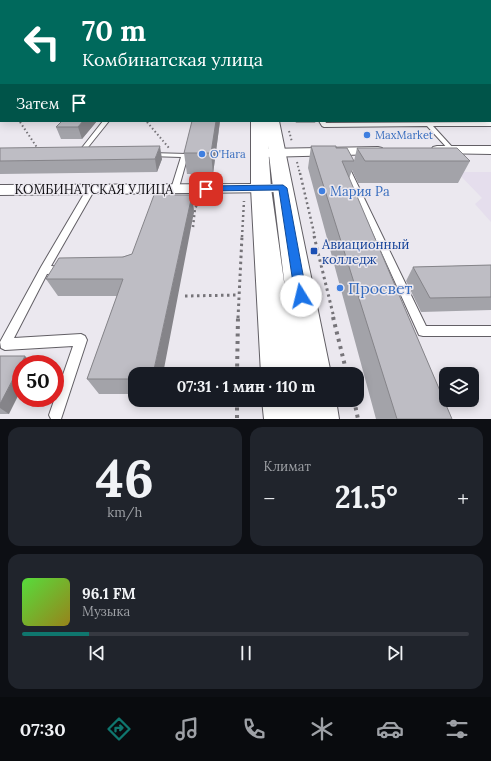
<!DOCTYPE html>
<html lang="ru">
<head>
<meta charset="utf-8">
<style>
	body { margin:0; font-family:Lora,serif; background:#20242c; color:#f1f3f6; height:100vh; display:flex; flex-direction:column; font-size:15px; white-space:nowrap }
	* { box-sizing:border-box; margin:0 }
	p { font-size:13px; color:#9ea1a6 }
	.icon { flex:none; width:22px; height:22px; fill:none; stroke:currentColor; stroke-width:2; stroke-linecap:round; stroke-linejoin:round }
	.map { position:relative; height:419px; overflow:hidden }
	.side { display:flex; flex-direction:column; gap:8px; padding:8px; background:#0d0f14; flex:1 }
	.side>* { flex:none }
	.top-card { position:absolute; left:0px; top:0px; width:491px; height:122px; box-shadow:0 2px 10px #0003; background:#00695c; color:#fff; overflow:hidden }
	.controls { position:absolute; left:439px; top:367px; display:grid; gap:8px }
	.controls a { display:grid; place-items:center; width:40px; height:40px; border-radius:8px; background:#171b24; box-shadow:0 2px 10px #0003; font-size:20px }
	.speed { position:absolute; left:12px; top:355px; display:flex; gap:8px; font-size:20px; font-weight:700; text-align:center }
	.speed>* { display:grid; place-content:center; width:52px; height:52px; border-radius:50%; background:#171b24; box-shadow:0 2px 10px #0003; line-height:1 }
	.speed .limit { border:6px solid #d22; background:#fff; color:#111 }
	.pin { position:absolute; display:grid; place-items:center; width:34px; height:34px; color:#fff; margin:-17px; border-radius:8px; box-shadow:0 2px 6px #0006 }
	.me { position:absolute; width:44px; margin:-22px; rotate:351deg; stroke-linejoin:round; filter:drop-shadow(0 0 3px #0008) }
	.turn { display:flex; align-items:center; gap:14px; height:84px; padding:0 16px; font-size:18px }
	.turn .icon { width:52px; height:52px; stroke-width:2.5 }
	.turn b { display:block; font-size:28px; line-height:34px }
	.then { display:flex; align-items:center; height:38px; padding:0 16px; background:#0003; gap:8px; font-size:15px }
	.big { font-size:30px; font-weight:800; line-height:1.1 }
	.side .card { flex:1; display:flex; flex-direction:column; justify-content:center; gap:6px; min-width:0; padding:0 14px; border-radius:12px; background:#20242c }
	.side .dial { align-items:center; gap:0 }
	.dial b { font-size:52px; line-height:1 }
	.song { display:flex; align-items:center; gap:12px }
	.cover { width:48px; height:48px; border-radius:6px; background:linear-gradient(135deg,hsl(110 70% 55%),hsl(50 70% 35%)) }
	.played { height:4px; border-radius:2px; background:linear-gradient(90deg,#0f766e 15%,#363941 15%) }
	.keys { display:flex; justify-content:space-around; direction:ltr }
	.heat { display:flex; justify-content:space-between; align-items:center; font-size:22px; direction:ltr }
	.side .tiles { flex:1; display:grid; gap:8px; grid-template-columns:1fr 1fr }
	.card:last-child { grid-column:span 2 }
	.trip { position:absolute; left:128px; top:367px; width:236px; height:40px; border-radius:12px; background:#171b24; box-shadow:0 2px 10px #0003; font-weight:800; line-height:40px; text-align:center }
	.tab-bar { display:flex; height:64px; justify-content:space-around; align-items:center; background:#090b0e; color:#9ea1a6 }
	.tab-bar .icon { width:28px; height:28px }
	.tab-bar .on { color:#0f766e }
	.tab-bar b { font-size:18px; color:#f1f3f6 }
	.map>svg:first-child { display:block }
	.built { fill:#e5deed }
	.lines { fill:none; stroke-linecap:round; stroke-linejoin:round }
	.lane-casing { stroke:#625f65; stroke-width:2 }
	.street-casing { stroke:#625f65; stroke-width:2 }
	.secondary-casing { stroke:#625f65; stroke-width:2 }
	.path-far4 { stroke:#767479; stroke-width:1.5; stroke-dasharray:1 2; stroke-linecap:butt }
	.path-far3 { stroke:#767479; stroke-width:2; stroke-dasharray:1.5 2.5; stroke-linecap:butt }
	.path-far2 { stroke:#767479; stroke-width:2.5; stroke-dasharray:2 3; stroke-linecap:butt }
	.path-far1 { stroke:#767479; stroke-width:3; stroke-dasharray:2.5 3.5; stroke-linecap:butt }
	.path { stroke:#767479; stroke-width:4; stroke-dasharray:3 4.5; stroke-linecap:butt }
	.lane { fill:#fff; fill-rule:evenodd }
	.street { fill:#fff; fill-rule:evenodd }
	.secondary { fill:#fff; fill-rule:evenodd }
	.wall { fill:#a3a3a9 }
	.shaded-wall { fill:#858489 }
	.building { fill:#bebdc4; stroke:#858489 }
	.route { fill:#1a73e8; stroke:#114b97 }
	.shop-dot { fill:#3f7fe0; stroke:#ebe8ef; stroke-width:1.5 }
	.transit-dot { fill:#1a4fb4; stroke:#ebe8ef; stroke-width:1.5 }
	.labels { text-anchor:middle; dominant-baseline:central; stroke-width:3; stroke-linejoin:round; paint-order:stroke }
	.far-shop-label { font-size:11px; fill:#366cbe; stroke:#ebe8ef; text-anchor:start }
	.street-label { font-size:13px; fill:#0c0b0e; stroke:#ebe8ef }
	.shop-label { font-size:13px; fill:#366cbe; stroke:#ebe8ef; text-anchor:start }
	.transit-label { font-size:13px; fill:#164399; stroke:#ebe8ef; text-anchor:start }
	.near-shop-label { font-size:16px; fill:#366cbe; stroke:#ebe8ef; text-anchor:start }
</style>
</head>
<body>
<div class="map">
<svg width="491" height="419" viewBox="0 0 491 419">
	<rect width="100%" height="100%" fill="#ebe8ef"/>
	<path class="built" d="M457,172H491V222L475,204L482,198Z"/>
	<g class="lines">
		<g class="lane-casing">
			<path id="lane" d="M0,92H1V94H0Z
				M490,93H491V95H490Z
				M1,113V117L0,118V114Z
				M103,121H109L81,156H77V154Z
				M319,121H325L326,123L491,122V126H433L454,149V151H450L427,126L324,127L322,126Z
				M151,153L187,154L188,155L178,191H172L171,189L181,157L149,156V154Z
				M346,165L349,167L426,326H491V336H423L419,335L343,167Z
				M88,187H94L95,189L51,266L65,267L67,270L65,273L47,274L14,338L81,334L85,336L87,340L61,419H51L49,415L73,346L5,350L1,348L0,342L41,267Z"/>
		</g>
		<g class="street-casing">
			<path id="street" d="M437,146H491V154L433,153L431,150L433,147Z
				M378,147L382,148L384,151L382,154L263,157L259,156L257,153L259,150L263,149Z
				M283,184L288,185L290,188L288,191L283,192L0,195V185Z"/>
		</g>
		<g class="secondary-casing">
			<path id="secondary" d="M251,121H279L331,374H261L251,188ZM268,146L286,296L271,188Z
				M262,400H336L339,419H264Z"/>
		</g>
		<path class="path-far4" d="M19,121L21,123
			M146,121L148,123"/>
		<path class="path-far3" d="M20,122L38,149
			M147,122L169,148
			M289,131L292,142
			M297,162L300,174"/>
		<path class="path-far2" d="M300,173L315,237
			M193,227L195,208L200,200
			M242,237L244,201"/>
		<path class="path-far1" d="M314,236L334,318
			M185,296L238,295
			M238,318L242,236"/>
		<path class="path" d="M333,317L347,374
			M237,374L238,317
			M237,400V419
			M354,400L358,419"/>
		<use href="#lane" class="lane"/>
		<use href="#street" class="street"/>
		<use href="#secondary" class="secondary"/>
	</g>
	<path class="wall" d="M0,52H1V90H0Z
		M490,52H491V90H490Z
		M62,121H97L82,139H61L56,127Z
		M220,121L213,174H187L184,153Z
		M295,121H316L315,123H296Z
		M311,146L336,148L354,161L357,148L470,161L458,183H358L352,170L349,179L452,419H376L308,168Z
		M0,148L162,159L157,172L0,174Z
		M192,195L194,212L135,374V394H99L87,379L117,296H58L46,279L132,254Z
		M491,265V310L421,312L406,281L413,267Z
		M0,356L9,414H0Z"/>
	<path class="shaded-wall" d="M83,121H97L82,139L78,127Z
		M216,121H220L213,174L211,153Z
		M160,146L162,159L157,172L155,159Z
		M192,195L194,212L163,374H153Z
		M25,356L33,364H21V390L9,414L0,408V404Z"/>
	<path class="building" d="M0,52H1V77H0Z
		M490,52H491V75H490Z
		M62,121H83L78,127H56Z
		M192,121H216L211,153H184Z
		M160,146L155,159L0,161V148Z
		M311,146H336V148H347L354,161H342L452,419H397Z
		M357,148H457L470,161H365Z
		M154,195H192L153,374H135V379H87L123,279H46L59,258L123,257L132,254Z
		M491,265V297L430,298L413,267Z
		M0,356H25L0,404Z"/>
	<linearGradient id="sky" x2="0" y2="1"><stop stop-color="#70b9e4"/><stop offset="0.47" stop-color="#f6f5f8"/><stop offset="1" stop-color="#f6f5f8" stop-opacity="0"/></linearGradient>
	<rect width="491" height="111" fill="url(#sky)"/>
	<path class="route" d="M283,185L287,188L307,296L305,299L301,301L296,299L295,296L279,190L206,191L202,189L206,186Z"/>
	<g class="shop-dot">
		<circle cx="367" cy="135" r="4"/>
		<circle cx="202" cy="154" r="4"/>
		<circle cx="322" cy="191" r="4"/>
		<circle cx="340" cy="288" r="4"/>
	</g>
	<rect class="transit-dot" x="310" y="247" width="8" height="8" rx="2"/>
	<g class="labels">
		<g class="far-shop-label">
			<text x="375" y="135">MaxMarket</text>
			<text x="210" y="154">O'Hara</text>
		</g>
		<g class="street-label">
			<text x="94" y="189">КОМБИНАТСКАЯ УЛИЦА</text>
		</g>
		<g class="shop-label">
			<text x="330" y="191">Мария Ра</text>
		</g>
		<g class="transit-label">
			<text x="322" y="244">Авиационный<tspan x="322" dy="15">колледж</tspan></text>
		</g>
		<g class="near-shop-label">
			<text x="348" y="288">Просвет</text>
		</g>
	</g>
</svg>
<div class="controls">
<a><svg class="icon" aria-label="layers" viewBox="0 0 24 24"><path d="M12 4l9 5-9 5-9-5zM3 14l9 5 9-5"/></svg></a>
</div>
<div class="speed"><div class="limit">50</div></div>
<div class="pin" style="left:206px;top:189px;background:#d93025"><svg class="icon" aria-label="arrive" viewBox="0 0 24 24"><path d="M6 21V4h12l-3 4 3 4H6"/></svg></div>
<svg class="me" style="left:301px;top:296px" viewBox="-20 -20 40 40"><circle r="19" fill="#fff"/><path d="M0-13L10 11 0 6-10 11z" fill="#1a73e8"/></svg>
<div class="trip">07:31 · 1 мин · 110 m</div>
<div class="top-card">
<div class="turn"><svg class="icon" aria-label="left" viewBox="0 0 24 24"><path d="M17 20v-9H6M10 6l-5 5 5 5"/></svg><div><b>70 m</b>Комбинатская улица</div></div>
<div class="then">Затем<svg class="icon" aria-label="arrive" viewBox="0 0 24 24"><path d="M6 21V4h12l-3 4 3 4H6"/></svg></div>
</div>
</div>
<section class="side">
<div class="tiles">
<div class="card dial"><b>46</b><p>km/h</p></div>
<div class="card"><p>Климат</p>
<div class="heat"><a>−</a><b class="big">21.5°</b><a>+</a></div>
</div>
<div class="card">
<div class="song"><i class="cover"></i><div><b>96.1 FM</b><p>Музыка</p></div></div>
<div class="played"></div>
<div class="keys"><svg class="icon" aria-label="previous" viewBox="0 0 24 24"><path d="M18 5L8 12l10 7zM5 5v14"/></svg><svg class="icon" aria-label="pause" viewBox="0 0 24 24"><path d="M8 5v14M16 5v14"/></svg><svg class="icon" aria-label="next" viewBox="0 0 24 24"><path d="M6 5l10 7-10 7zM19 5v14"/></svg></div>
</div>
</div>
</section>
<nav class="tab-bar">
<b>07:30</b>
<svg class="icon on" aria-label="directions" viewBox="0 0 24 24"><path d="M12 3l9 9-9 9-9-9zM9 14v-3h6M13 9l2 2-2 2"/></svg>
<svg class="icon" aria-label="music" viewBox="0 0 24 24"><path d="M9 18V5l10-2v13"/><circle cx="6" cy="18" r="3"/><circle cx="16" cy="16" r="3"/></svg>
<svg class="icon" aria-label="phone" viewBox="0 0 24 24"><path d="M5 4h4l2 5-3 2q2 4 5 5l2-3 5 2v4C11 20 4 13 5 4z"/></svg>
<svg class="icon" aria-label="climate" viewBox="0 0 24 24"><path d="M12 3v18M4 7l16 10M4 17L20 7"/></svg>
<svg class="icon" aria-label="car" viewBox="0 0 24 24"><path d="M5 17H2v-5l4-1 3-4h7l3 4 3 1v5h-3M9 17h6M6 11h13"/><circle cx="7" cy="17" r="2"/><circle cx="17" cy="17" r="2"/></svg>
<svg class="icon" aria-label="filters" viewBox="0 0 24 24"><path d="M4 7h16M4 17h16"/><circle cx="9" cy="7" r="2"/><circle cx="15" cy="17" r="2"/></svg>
</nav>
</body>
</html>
